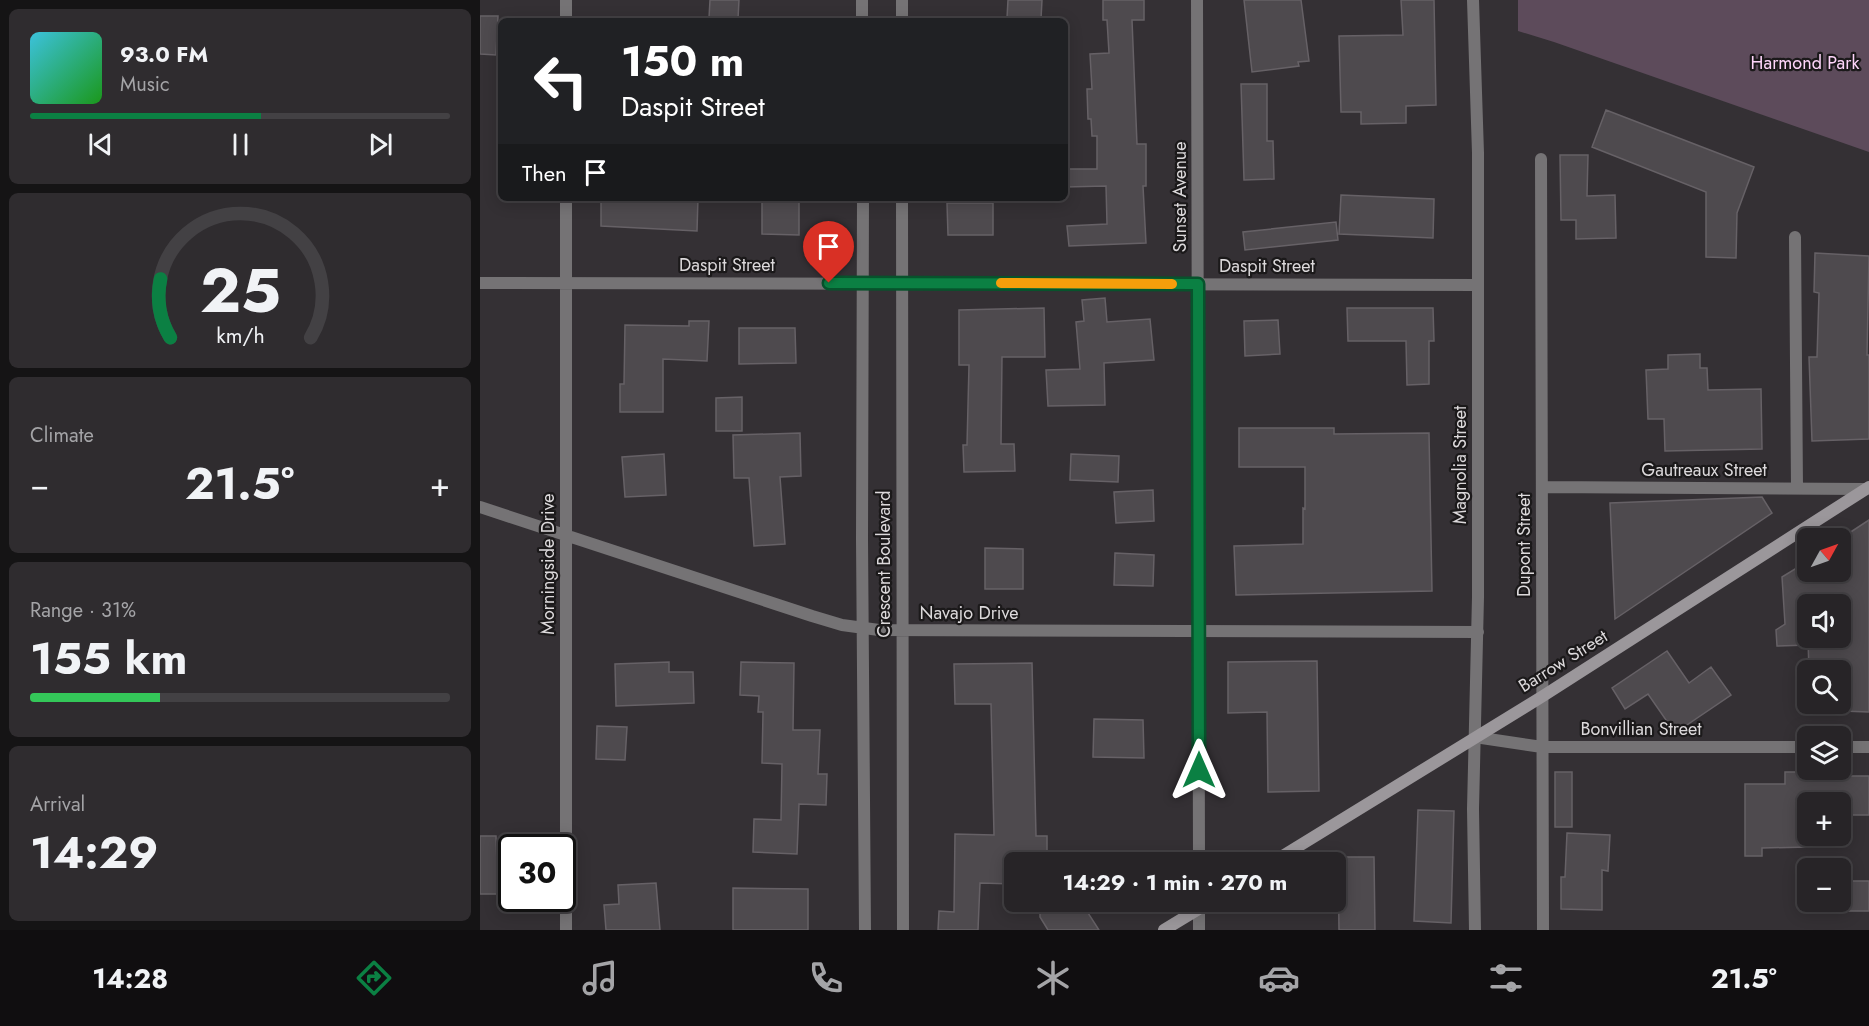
<!DOCTYPE html>
<html lang="en">
<head>
<meta charset="utf-8">
<style>
	body { margin:0; font-family:Jost,sans-serif; background:#2f2c2f; color:#f1f3f6; height:100vh; display:flex; flex-direction:column; font-size:22px; white-space:nowrap }
	* { box-sizing:border-box; margin:0 }
	p { font-size:20px; color:#a4a4a7 }
	.icon { flex:none; width:33px; height:33px; fill:none; stroke:currentColor; stroke-width:2; stroke-linecap:round; stroke-linejoin:round }
	.map { position:relative; flex:1; overflow:hidden }
	.panel { display:flex; flex-direction:column; gap:9px; padding:9px; background:#151415; width:480px }
	.panel>* { flex:none }
	.top-card { position:absolute; left:18px; top:18px; width:570px; height:183px; border-radius:9px; box-shadow:0 3px 15px #0003,0 0 0 2px #434144; background:#202124; color:#fff; overflow:hidden }
	.needle { width:39px; rotate:50deg }
	.controls { position:absolute; left:1317px; top:528px; display:grid; gap:12px }
	.controls a { display:grid; place-items:center; width:54px; height:54px; border-radius:9px; background:#272427; box-shadow:0 3px 15px #0003,0 0 0 2px #434144; font-size:30px }
	.speed { position:absolute; left:18px; top:834px; display:flex; gap:12px; font-size:30px; font-weight:700; text-align:center }
	.speed>* { display:grid; place-content:center; width:78px; height:78px; border-radius:50%; background:#272427; box-shadow:0 3px 15px #0003,0 0 0 2px #434144; line-height:1 }
	.speed .limit { border:3px solid #111; border-radius:9px; background:#fff; color:#111 }
	.pin { position:absolute; display:grid; place-items:center; width:51px; height:51px; color:#fff; margin:-62px -26px; border-radius:50% 50% 50% 0; rotate:-45deg; box-shadow:0 0 6px #0007 }
	.pin .icon { rotate:45deg }
	.me { position:absolute; width:66px; margin:-33px; rotate:0deg; stroke-linejoin:round; filter:drop-shadow(0 0 4px #0008) }
	.turn { display:flex; align-items:center; gap:21px; height:126px; padding:0 24px; font-size:27px }
	.turn .icon { width:78px; height:78px; stroke-width:2.5 }
	.turn b { display:block; font-size:42px; line-height:51px }
	.then { display:flex; align-items:center; height:57px; padding:0 24px; background:#0003; gap:12px; font-size:22px }
	.big { font-size:45px; font-weight:700; line-height:1.1 }
	.panel .widget { flex:1; display:flex; flex-direction:column; justify-content:center; gap:9px; min-width:0; padding:0 21px; border-radius:9px; background:#2f2c2f }
	.panel .dial { align-items:center; gap:0 }
	.dial svg { height:156px; overflow:visible; fill:none; stroke:#434144; stroke-width:7; stroke-linecap:round; text-anchor:middle }
	.dial text { fill:#f1f3f6; stroke:none }
	.song { display:flex; align-items:center; gap:18px }
	.cover { width:72px; height:72px; border-radius:9px; background:linear-gradient(135deg,hsl(190 70% 55%),hsl(120 70% 35%)) }
	.played { height:6px; border-radius:3px; background:linear-gradient(90deg,#0b8043 55%,#434144 55%) }
	.keys { display:flex; justify-content:space-around; direction:ltr }
	.heat { display:flex; justify-content:space-between; align-items:center; font-size:33px; direction:ltr }
	.charge { height:9px; border-radius:4px; background:linear-gradient(90deg,#34c759 31%,#434144 0) }
	.trip { position:absolute; left:524px; top:852px; width:342px; height:60px; border-radius:9px; background:#272427; box-shadow:0 3px 15px #0003,0 0 0 2px #434144; font-weight:700; line-height:60px; text-align:center }
	.dock { display:flex; height:96px; justify-content:space-around; align-items:center; background:#100e10; color:#a4a4a7 }
	.dock .icon { width:42px; height:42px }
	.dock .current { color:#0b8043 }
	.dock b { font-size:27px; color:#f1f3f6 }
	main { display:flex; flex:1; min-height:0 }
	.map>svg:first-child { display:block }
	.green { fill:#5d4b5b }
	.building { fill:#4e4a4e; stroke:#666166; stroke-width:1.5; fill-rule:evenodd }
	.lines { fill:none; stroke-linecap:round; stroke-linejoin:round }
	.street { stroke:#757375; stroke-width:12 }
	.secondary { stroke:#9b979b; stroke-width:12 }
	.route-casing { stroke:#07532c; stroke-width:15 }
	.route { stroke:#0b8043; stroke-width:10 }
	.slow { stroke:#f59e0b; stroke-width:10 }
	.labels { text-anchor:middle; dominant-baseline:central; stroke-width:4.5; stroke-linejoin:round; paint-order:stroke }
	.park-label { font-size:18px; fill:#fed5fa; stroke:#1b191a }
	.street-label { font-size:18px; fill:#dcd9db; stroke:#1b191a }
</style>
</head>
<body>
<main>
<section class="panel">
<div class="widget">
<div class="song"><i class="cover"></i><div><b>93.0 FM</b><p>Music</p></div></div>
<div class="played"></div>
<div class="keys"><svg class="icon" aria-label="previous" viewBox="0 0 24 24"><path d="M18 5L8 12l10 7zM5 5v14"/></svg><svg class="icon" aria-label="pause" viewBox="0 0 24 24"><path d="M8 5v14M16 5v14"/></svg><svg class="icon" aria-label="next" viewBox="0 0 24 24"><path d="M6 5l10 7-10 7zM19 5v14"/></svg></div>
</div>
<div class="widget dial"><svg viewBox="0 0 100 80">
<path d="M14 69A42 42 0 1 1 86 69"/>
<path d="M14 69A42 42 0 0 1 9 39" stroke="#0b8043"/>
<text x="50" y="56" font-size="32" font-weight="700">25</text>
<text x="50" y="72" font-size="11">km/h</text>
</svg></div>
<div class="widget"><p>Climate</p>
<div class="heat"><a>−</a><b class="big">21.5°</b><a>+</a></div>
</div>
<div class="widget"><p>Range · 31%</p><b class="big">155 km</b><div class="charge"></div></div>
<div class="widget"><p>Arrival</p><b class="big">14:29</b></div>
</section>
<div class="map">
<svg width="1389" height="930" viewBox="0 0 1389 930">
	<rect width="100%" height="100%" fill="#343034"/>
	<path class="green" d="M1038,0H1389V152L1074,42L1038,31Z"/>
	<path class="building" d="M230,0H259L258,19L229,18Z
		M528,0H562L561,19L527,18Z
		M623,0H664V20H652L657,144H666V186H663L666,243L589,246L587,226L627,224L626,186L585,187V169H617V136H612L611,119H608L607,89H612L610,54L629,53L627,20H623Z
		M764,0H821L829,61L818,62L819,66L772,72Z
		M921,0H954L956,105L926,106V123L881,124V112H861L859,36L923,35Z
		M0,16H18L16,55L0,54Z
		M761,84H787V141H793L794,179L764,180Z
		M1126,110L1274,167L1257,213L1256,258L1226,257V192L1112,147Z
		M1080,155H1108L1107,196L1135,195L1136,238L1096,239V220H1081Z
		M861,195L954,199L953,238L859,234Z
		M121,198H218L217,231L121,226Z
		M282,198H319V235L282,234Z
		M467,203H513V235H468Z
		M856,222L858,240L765,250L763,232Z
		M1335,253L1389,256L1387,355H1389V439L1332,441L1329,357H1337L1339,293L1334,292Z
		M625,298L627,322L670,319L674,360L624,363L625,405L568,406L566,370L600,369L596,322L604,321L602,300Z
		M564,308L565,357H522L521,444H534L535,471L484,472L483,445H487L489,365H479V310Z
		M867,308H953L954,341H949V384L927,385L926,341H868Z
		M798,320L800,354L765,356L764,321Z
		M209,321H229L227,361L183,359V412H140V384H144L145,325L209,326Z
		M259,328H315L316,363L259,364Z
		M1220,354V368H1227L1228,390L1281,389L1282,449L1185,451L1184,419H1168L1166,370L1188,369V355Z
		M262,397V431H236V398Z
		M759,428H854V434L949,433L952,591L756,595L754,546L823,544V508L825,509V467H759Z
		M320,433L321,476L300,477L305,544L274,546L269,478H254L253,435Z
		M184,454L186,495L145,497L142,457Z
		M591,454L639,456L638,482L590,480Z
		M673,490L674,521L636,523L634,492Z
		M1282,497L1292,513L1135,619L1130,503Z
		M1389,520V712L1362,711L1365,670H1329L1328,641V645L1297,646L1296,630L1305,624L1302,577L1328,561V572H1360V539ZM1328,604H1360V638H1328Z
		M505,548L543,549V589H505Z
		M635,553L674,555L673,586L634,585Z
		M1187,651L1209,683L1231,667L1251,695L1195,733L1168,694L1145,709L1132,688Z
		M837,661L839,791L788,792L787,712L748,713V662Z
		M189,662V672H213L214,703L136,706L135,664Z
		M261,662L314,663L313,730H340L338,774H347L346,805L319,804L317,854L273,852L274,819L301,820L302,764L282,763L283,712H278L279,696L260,695Z
		M552,663L556,836H567V862H534V884L500,883L498,930H458L459,911L474,912L475,834L514,835L511,704H475L474,664Z
		M614,719L663,720L664,758L613,757Z
		M117,726L147,727L145,760L116,759Z
		M1075,772H1092V827H1075Z
		M1305,772H1338V776H1389V815H1365L1364,802H1328V847L1282,848V856H1265V784H1305Z
		M938,810L974,811L971,923L934,921Z
		M1087,833L1130,835L1128,871L1122,870V910L1081,909V877H1085Z
		M0,836H16L18,894H0Z
		M858,857H894L895,930H859Z
		M1362,881H1389V911H1363Z
		M176,883L180,930H126L124,905L139,904L138,885Z
		M253,888L328,889V930H253Z
		M574,902H601L619,930H568L560,917V910Z"/>
	<g class="lines">
		<path class="street" d="M86,0V21
			M382,0V21
			M422,0V21
			M717,0L719,862
			M993,0L998,153V597L993,809L995,930
			M1061,159L1063,930
			M383,198L382,539L385,930
			M422,198L423,930
			M1315,237L1317,488
			M0,283L998,285
			M1062,487L1386,489
			M0,507L332,616L362,625L399,630L998,632
			M995,737L1062,747H1328
			M1360,747H1389
			M719,902V930
			M86,930V198"/>
		<path class="secondary" d="M793,862L1063,696L1389,487
			M684,930L730,902"/>
	</g>
	<g class="lines">
		<g class="route-casing">
			<path id="route" d="M349,283L718,284L719,770"/>
		</g>
		<use href="#route" class="route"/>
		<path class="slow" d="M521,283L692,284"/>
	</g>
	<g class="labels">
		<g class="park-label">
			<text x="1325" y="63">Harmond Park</text>
		</g>
		<g class="street-label">
			<text transform="translate(700 197) rotate(-90)">Sunset Avenue</text>
			<text x="247" y="265">Daspit Street</text>
			<text x="787" y="266">Daspit Street</text>
			<text transform="translate(980 465) rotate(-90)">Magnolia Street</text>
			<text x="1224" y="470">Gautreaux Street</text>
			<text transform="translate(1044 545) rotate(-90)">Dupont Street</text>
			<text transform="translate(68 564) rotate(-90)">Morningside Drive</text>
			<text transform="translate(404 564) rotate(-90)">Crescent Boulevard</text>
			<text x="489" y="613">Navajo Drive</text>
			<text transform="translate(1083 661) rotate(-32)">Barrow Street</text>
			<text x="1161" y="729">Bonvillian Street</text>
		</g>
	</g>
</svg>
<div class="controls">
<a><svg class="needle" viewBox="-14 -14 28 28"><path d="M0-13l5 13h-10z" fill="#e53935"/><path d="M0 13l5-13h-10z" fill="#a4a4a7"/></svg></a>
<a><svg class="icon" aria-label="sound" viewBox="0 0 24 24"><path d="M4 9h4l5-4v14l-5-4H4zM17 9q2 3 0 6"/></svg></a>
<a><svg class="icon" aria-label="search" viewBox="0 0 24 24"><circle cx="10" cy="10" r="6"/><path d="M15 15l6 6"/></svg></a>
<a><svg class="icon" aria-label="layers" viewBox="0 0 24 24"><path d="M12 4l9 5-9 5-9-5zM3 14l9 5 9-5"/></svg></a>
<a>+</a>
<a>−</a>
</div>
<div class="speed"><div class="limit">30</div></div>
<div class="pin" style="left:349px;top:283px;background:#d93025"><svg class="icon" aria-label="arrive" viewBox="0 0 24 24"><path d="M6 21V4h12l-3 4 3 4H6"/></svg></div>
<svg class="me" style="left:719px;top:770px" viewBox="-20 -20 40 40"><path d="M0-17L14 15 0 8-14 15z" fill="#0b8043" stroke="#fff" stroke-width="4"/></svg>
<div class="trip">14:29 · 1 min · 270 m</div>
<div class="top-card">
<div class="turn"><svg class="icon" aria-label="left" viewBox="0 0 24 24"><path d="M17 20v-9H6M10 6l-5 5 5 5"/></svg><div><b>150 m</b>Daspit Street</div></div>
<div class="then">Then<svg class="icon" aria-label="arrive" viewBox="0 0 24 24"><path d="M6 21V4h12l-3 4 3 4H6"/></svg></div>
</div>
</div>
</main>
<nav class="dock">
<b>14:28</b>
<svg class="icon current" aria-label="directions" viewBox="0 0 24 24"><path d="M12 3l9 9-9 9-9-9zM9 14v-3h6M13 9l2 2-2 2"/></svg>
<svg class="icon" aria-label="music" viewBox="0 0 24 24"><path d="M9 18V5l10-2v13"/><circle cx="6" cy="18" r="3"/><circle cx="16" cy="16" r="3"/></svg>
<svg class="icon" aria-label="phone" viewBox="0 0 24 24"><path d="M5 4h4l2 5-3 2q2 4 5 5l2-3 5 2v4C11 20 4 13 5 4z"/></svg>
<svg class="icon" aria-label="climate" viewBox="0 0 24 24"><path d="M12 3v18M4 7l16 10M4 17L20 7"/></svg>
<svg class="icon" aria-label="car" viewBox="0 0 24 24"><path d="M5 17H2v-5l4-1 3-4h7l3 4 3 1v5h-3M9 17h6M6 11h13"/><circle cx="7" cy="17" r="2"/><circle cx="17" cy="17" r="2"/></svg>
<svg class="icon" aria-label="filters" viewBox="0 0 24 24"><path d="M4 7h16M4 17h16"/><circle cx="9" cy="7" r="2"/><circle cx="15" cy="17" r="2"/></svg>
<b>21.5°</b>
</nav>
</body>
</html>
